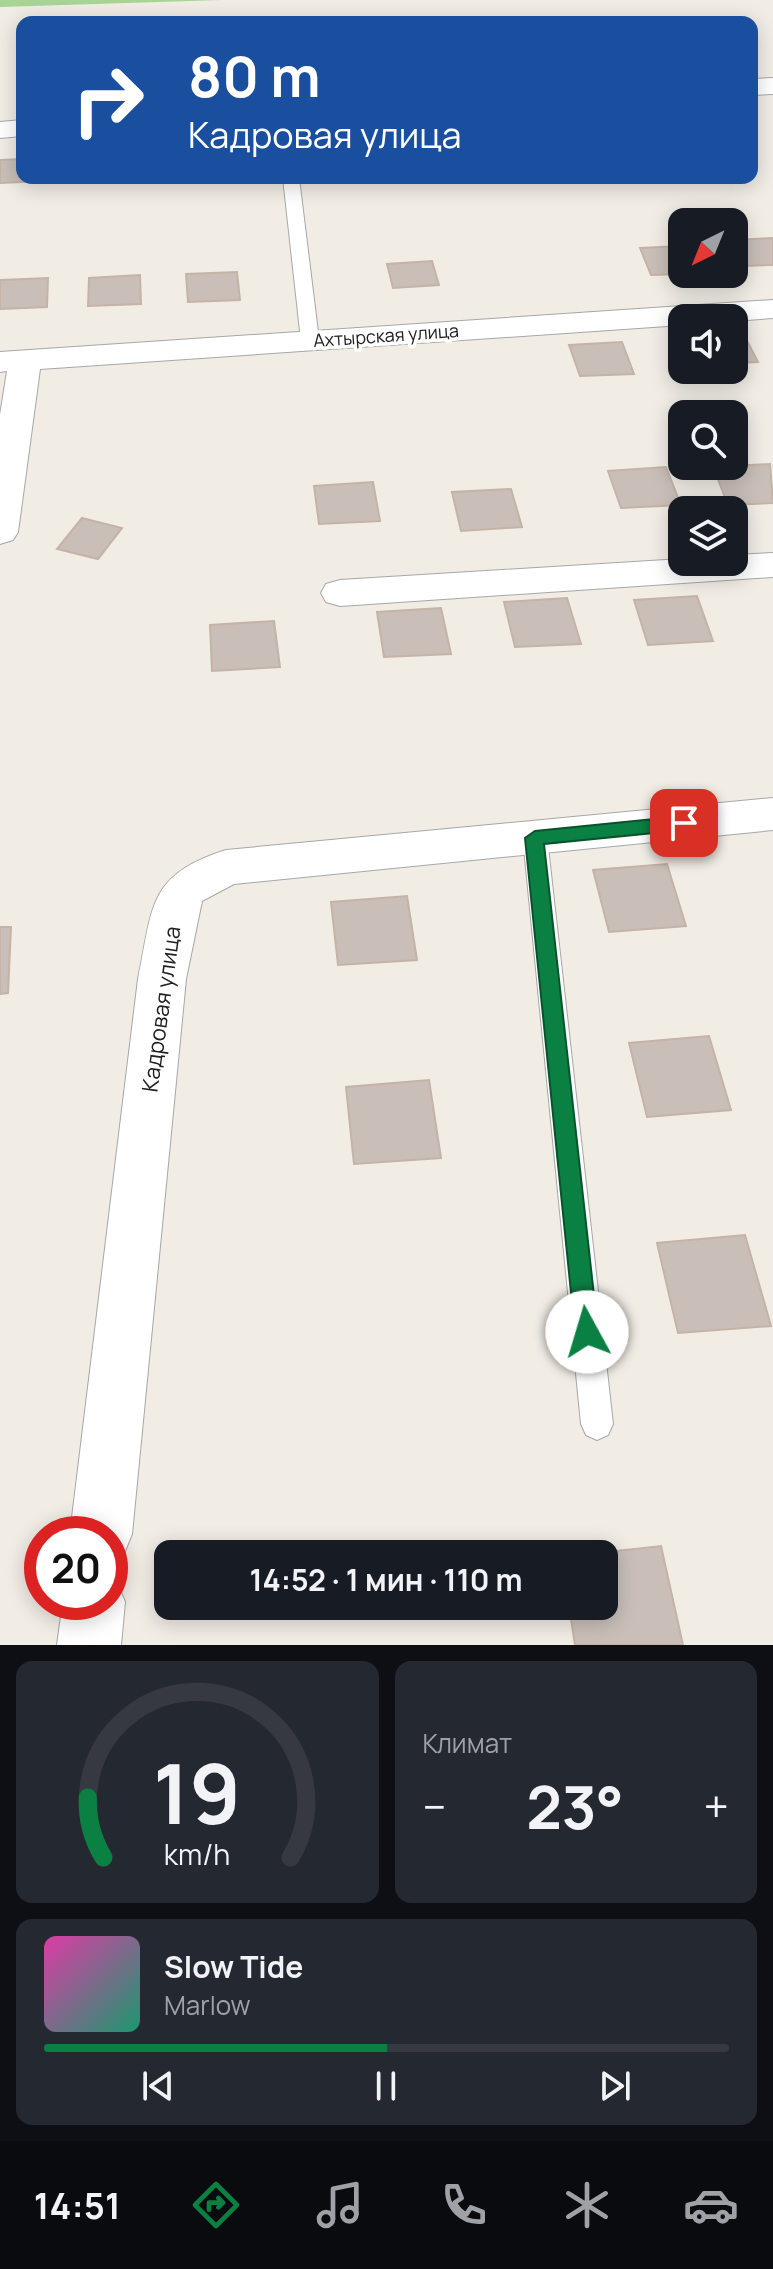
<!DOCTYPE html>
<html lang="ru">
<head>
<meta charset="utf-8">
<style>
	body { margin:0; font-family:Manrope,sans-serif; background:#242831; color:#f1f3f6; height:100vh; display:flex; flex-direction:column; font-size:30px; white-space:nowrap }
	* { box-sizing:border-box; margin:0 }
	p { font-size:26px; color:#9ea1a6 }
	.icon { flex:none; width:44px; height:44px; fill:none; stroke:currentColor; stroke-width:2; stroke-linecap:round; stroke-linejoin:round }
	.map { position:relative; height:1645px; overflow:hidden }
	.side { display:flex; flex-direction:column; gap:16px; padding:16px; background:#0d0f14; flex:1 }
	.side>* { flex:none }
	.top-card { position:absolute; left:16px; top:16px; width:742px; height:168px; border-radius:16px; box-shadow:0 4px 20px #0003; background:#1a4fa0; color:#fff; overflow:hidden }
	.needle { width:52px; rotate:223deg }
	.tools { position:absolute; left:668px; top:208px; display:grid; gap:16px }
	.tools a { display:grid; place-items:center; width:80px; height:80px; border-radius:16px; background:#171b24; box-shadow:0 4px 20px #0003; font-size:40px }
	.speed { position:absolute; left:24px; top:1516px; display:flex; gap:16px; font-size:40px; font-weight:700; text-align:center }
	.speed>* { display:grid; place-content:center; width:104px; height:104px; border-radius:50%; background:#171b24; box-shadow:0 4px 20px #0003; line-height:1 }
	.speed .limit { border:12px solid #d22; background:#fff; color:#111 }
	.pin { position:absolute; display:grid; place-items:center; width:68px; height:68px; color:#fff; margin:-34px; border-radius:16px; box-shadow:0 4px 12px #0006 }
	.me { position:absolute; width:88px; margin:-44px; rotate:354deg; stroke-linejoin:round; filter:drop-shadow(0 0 6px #0008) }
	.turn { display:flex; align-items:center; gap:28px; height:168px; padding:0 40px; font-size:36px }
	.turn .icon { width:104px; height:104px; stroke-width:2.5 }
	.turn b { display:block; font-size:56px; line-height:68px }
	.big { font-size:60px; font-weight:700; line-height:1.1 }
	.side .card { flex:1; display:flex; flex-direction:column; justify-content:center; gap:12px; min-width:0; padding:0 28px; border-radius:16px; background:#242831 }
	.side .dial { align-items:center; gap:0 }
	.dial svg { height:208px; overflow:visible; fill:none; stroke:#363941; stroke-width:7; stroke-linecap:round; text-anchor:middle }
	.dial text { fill:#f1f3f6; stroke:none }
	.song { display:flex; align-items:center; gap:24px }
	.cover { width:96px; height:96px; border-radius:12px; background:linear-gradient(135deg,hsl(320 70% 55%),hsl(160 70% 35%)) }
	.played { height:8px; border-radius:4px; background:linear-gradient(90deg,#0b8043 50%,#363941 50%) }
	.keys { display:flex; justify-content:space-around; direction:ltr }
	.heat { display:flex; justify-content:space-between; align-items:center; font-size:44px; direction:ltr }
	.side .tiles { flex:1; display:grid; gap:16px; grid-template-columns:1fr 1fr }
	.card:last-child { grid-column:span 2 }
	.trip { position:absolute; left:154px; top:1540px; width:464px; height:80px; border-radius:16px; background:#171b24; box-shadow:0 4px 20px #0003; font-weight:700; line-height:80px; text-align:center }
	.dock { display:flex; height:128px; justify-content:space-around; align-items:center; background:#090b0e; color:#9ea1a6 }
	.dock .icon { width:56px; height:56px }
	.dock .active { color:#0b8043 }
	.dock b { font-size:36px; color:#f1f3f6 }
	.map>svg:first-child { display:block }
	.forest { fill:#a8d496 }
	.building { fill:#c9bfb8; stroke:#c4b3a6; stroke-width:2 }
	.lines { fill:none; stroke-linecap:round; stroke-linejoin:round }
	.lane-casing { stroke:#a7a7a7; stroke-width:2 }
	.street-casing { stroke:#a7a7a7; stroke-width:2 }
	.lane { fill:#fff; fill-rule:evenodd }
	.street { fill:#fff; fill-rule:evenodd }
	.route { fill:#0b8043; stroke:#07532c; stroke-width:2 }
	.labels { text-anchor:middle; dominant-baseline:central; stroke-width:7; stroke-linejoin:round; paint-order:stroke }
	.far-street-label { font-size:18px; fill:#202020; stroke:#fff }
	.street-label { font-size:22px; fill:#202020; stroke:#fff }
</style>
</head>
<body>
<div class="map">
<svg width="773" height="1645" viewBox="0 0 773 1645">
	<rect width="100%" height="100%" fill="#f1ede5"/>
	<path class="forest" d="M0,0H222L0,7Z"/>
	<path class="building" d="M22,159V178H43V181L0,183V160Z
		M773,238V265L743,266L734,240Z
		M682,246V274H685L651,275L640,248Z
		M432,261L439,285L393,288L387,264Z
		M237,272L240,300L188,302L186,274Z
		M140,275L141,304L88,306L89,278Z
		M48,278L47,307L0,309V280Z
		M734,331H742L758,362L734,363Z
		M622,342L634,374L580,376L569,345Z
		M770,464L773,503L728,505L713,467Z
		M666,467L681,505L621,508L608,471Z
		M373,482L380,521L319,524L314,486Z
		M511,489L522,527L461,531L452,492Z
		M82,518L122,528L98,559L57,549Z
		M697,596L713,641L648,645L634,600Z
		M567,598L581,644L515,647L504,602Z
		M441,608L451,654L384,657L377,612Z
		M274,621L280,667L212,671L210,625Z
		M667,864L686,926L609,932L593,870Z
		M407,896L417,960L338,965L331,902Z
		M0,927H11L8,993L0,994Z
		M709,1036L731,1110L647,1117L629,1043Z
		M429,1080L441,1158L354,1164L346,1087Z
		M745,1235L771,1326L678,1333L657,1243Z
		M661,1546L683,1645H575L569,1606H604V1554H588Z"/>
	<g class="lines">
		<g class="lane-casing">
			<path id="lane" d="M283,178H299L319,340L310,345L301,340Z
				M535,829L544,831L547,838L613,1424L608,1435L597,1440L586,1435L581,1424L523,838L526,831Z"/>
		</g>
		<g class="street-casing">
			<path id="street" d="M773,78V94L752,95V79Z
				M22,120V136L0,138V122Z
				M773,300V318L734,321V318H682V325L40,369L18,532L13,540L0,544V415L7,371L0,372V352Z
				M773,553V577L340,606L326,602L321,593L326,584L340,580L682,559V562H734V555Z
				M773,798V830L234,884L202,901L186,979L132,1534L123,1556L110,1561V1534H70L138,979C153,907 147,875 226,850Z
				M110,1577L116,1580L125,1602L121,1645H57L63,1602H110Z"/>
		</g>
		<use href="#lane" class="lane"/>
		<use href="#street" class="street"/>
	</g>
	<path class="route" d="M684,816L693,823L684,830L544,844L598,1332L595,1340L587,1343L579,1340L575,1332L525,838L535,831Z"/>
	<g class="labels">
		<g class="far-street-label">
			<text transform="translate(386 335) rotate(-4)">Ахтырская улица</text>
		</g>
		<g class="street-label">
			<text transform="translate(161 1009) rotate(-82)">Кадровая улица</text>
		</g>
	</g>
</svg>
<div class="tools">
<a><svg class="needle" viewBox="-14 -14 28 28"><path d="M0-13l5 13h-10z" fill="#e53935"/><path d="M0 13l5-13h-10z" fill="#9ea1a6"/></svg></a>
<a><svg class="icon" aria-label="sound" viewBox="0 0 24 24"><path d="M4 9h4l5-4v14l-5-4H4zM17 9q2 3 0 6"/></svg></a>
<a><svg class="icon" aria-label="search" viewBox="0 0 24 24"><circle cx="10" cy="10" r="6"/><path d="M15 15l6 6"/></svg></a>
<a><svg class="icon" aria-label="layers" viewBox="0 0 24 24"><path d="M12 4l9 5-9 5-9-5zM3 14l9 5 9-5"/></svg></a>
</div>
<div class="speed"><div class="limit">20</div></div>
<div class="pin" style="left:684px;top:823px;background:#d93025"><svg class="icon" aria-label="arrive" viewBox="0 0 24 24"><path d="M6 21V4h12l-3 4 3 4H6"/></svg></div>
<svg class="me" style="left:587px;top:1332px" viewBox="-20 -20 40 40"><circle r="19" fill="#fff"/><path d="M0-13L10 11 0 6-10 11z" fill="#0b8043"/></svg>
<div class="trip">14:52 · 1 мин · 110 m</div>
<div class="top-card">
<div class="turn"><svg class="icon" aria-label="right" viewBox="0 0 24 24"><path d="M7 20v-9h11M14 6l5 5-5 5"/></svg><div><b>80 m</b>Кадровая улица</div></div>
</div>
</div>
<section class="side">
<div class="tiles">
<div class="card dial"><svg viewBox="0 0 100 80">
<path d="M14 69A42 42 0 1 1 86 69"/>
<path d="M14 69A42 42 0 0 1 8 46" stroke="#0b8043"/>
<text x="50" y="56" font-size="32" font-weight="700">19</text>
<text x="50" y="72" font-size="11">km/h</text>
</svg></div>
<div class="card"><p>Климат</p>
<div class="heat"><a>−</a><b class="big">23°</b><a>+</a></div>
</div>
<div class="card">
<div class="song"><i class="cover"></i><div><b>Slow Tide</b><p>Marlow</p></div></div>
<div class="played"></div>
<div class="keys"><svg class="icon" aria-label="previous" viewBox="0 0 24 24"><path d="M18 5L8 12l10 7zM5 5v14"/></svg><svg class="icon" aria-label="pause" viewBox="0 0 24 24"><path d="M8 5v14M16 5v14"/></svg><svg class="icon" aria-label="next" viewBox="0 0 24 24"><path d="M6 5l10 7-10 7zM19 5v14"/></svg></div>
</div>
</div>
</section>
<nav class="dock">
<b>14:51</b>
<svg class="icon active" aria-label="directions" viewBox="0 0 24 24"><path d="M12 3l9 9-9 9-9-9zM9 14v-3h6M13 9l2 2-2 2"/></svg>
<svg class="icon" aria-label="music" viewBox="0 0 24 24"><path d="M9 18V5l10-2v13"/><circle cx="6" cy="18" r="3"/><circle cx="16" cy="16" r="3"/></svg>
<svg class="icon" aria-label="phone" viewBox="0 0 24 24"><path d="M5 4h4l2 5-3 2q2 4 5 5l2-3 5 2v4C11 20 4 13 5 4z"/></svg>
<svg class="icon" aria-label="climate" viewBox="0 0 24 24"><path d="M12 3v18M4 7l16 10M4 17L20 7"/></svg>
<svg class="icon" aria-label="car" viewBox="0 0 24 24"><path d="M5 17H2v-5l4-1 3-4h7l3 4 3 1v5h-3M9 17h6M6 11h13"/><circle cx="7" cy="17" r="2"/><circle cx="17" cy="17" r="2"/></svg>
</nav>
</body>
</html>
